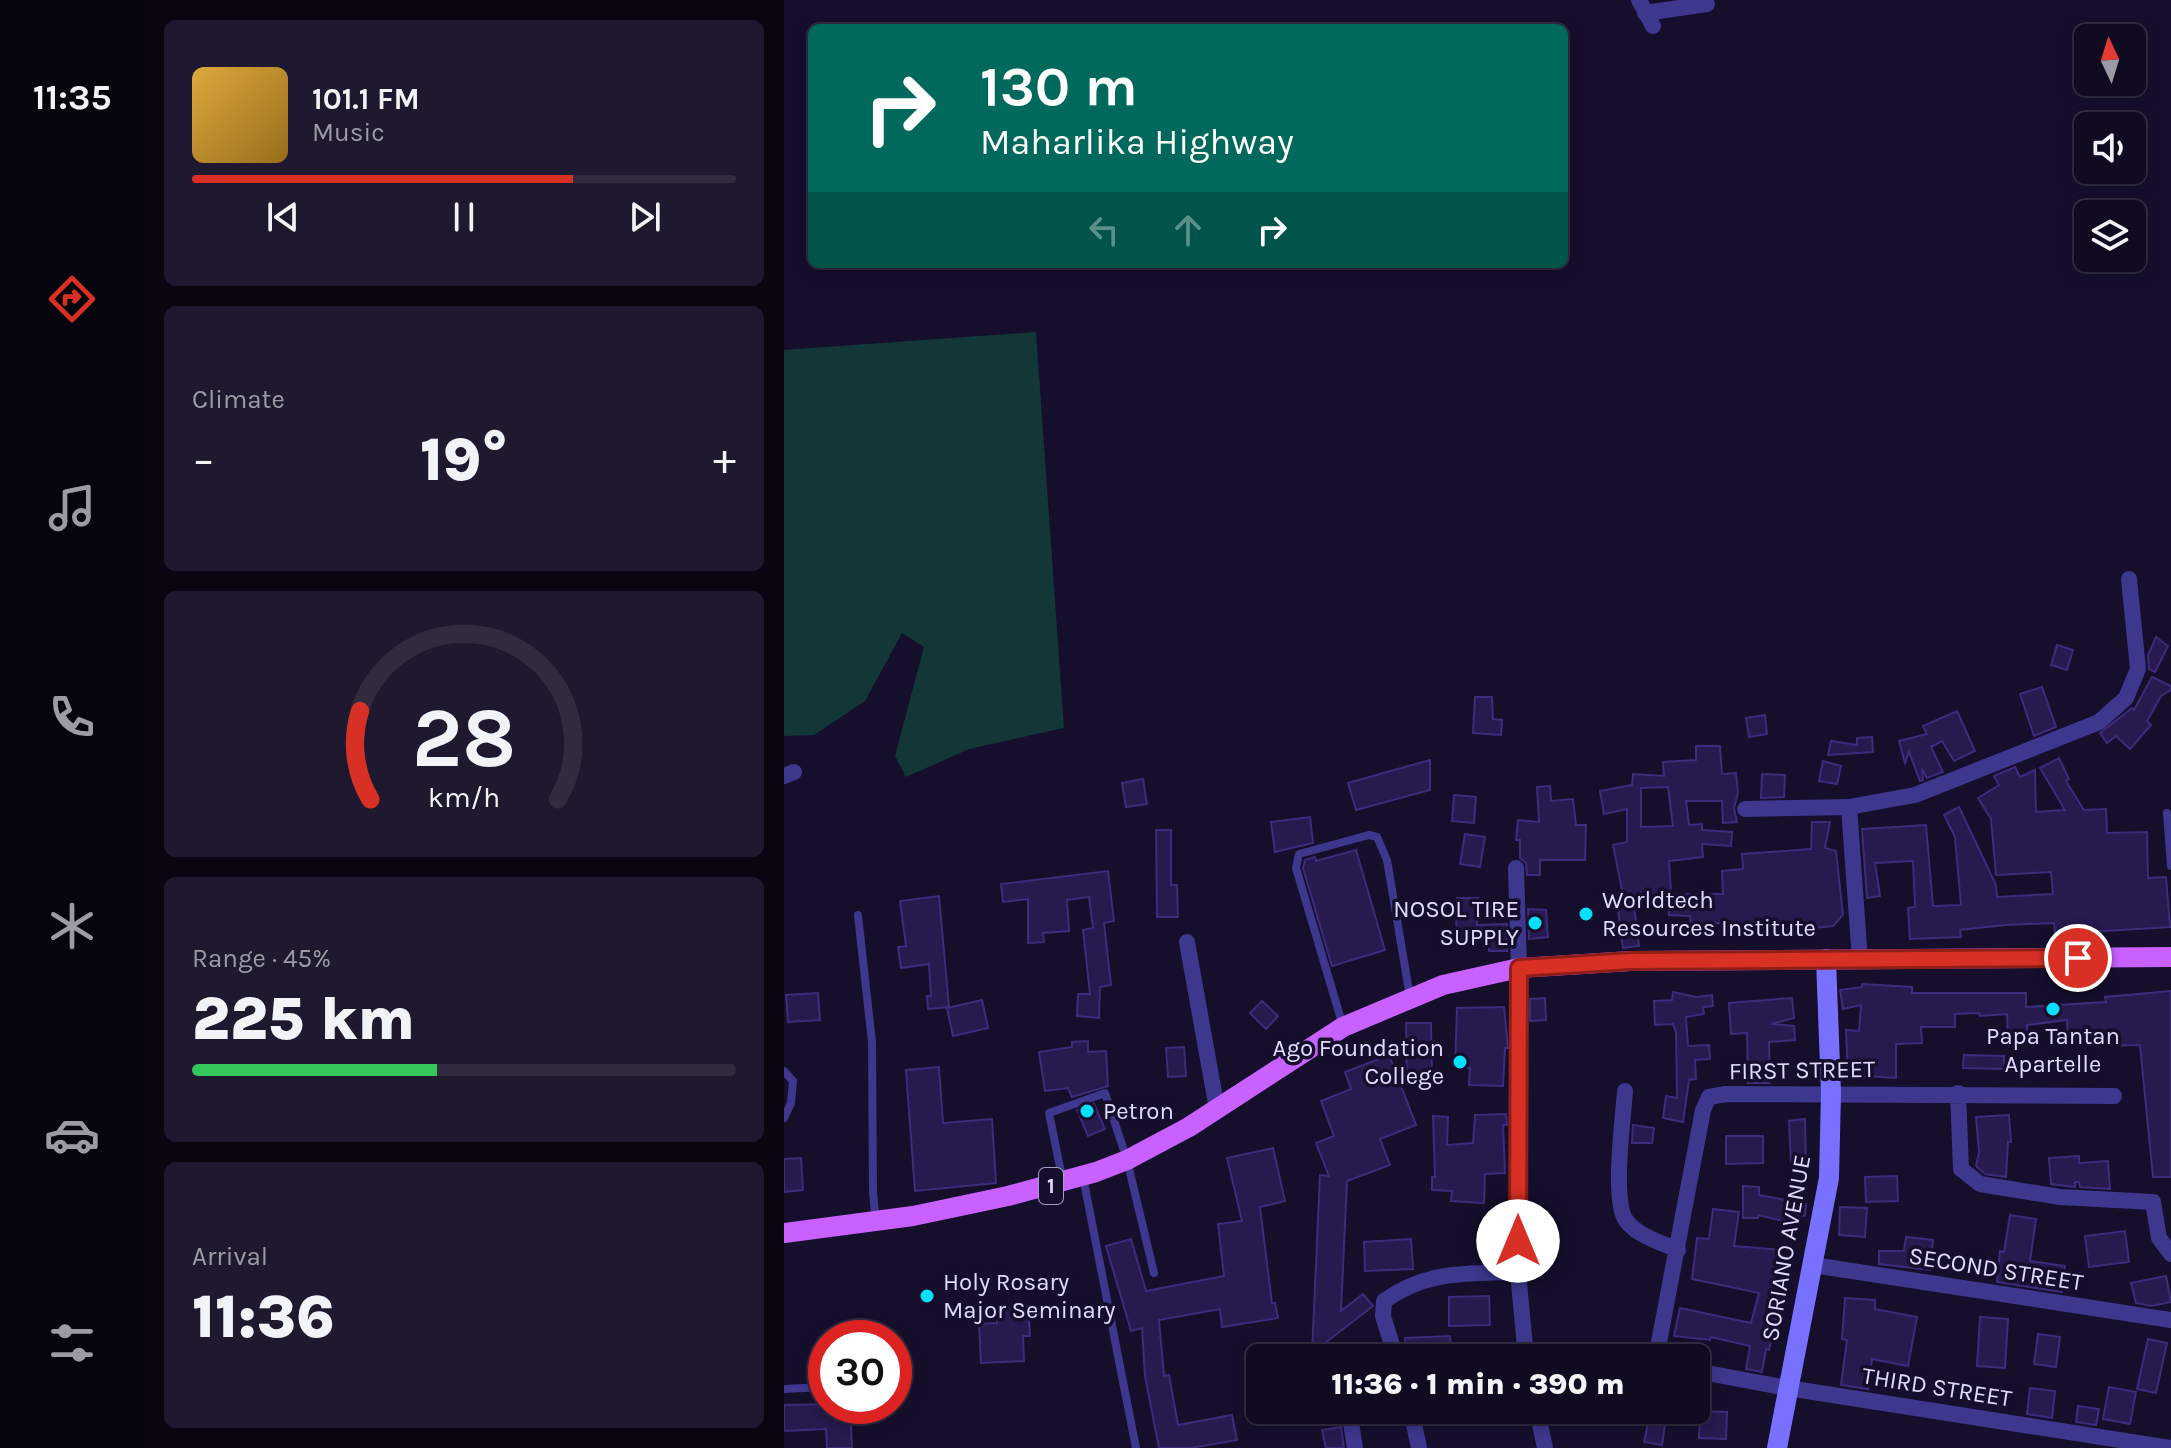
<!DOCTYPE html>
<html lang="en">
<head>
<meta charset="utf-8">
<style>
	body { margin:0; font-family:Karla,sans-serif; background:#1e192e; color:#f1f3f6; height:100vh; display:flex; flex-direction:column; font-size:30px; white-space:nowrap }
	* { box-sizing:border-box; margin:0 }
	p { font-size:26px; color:#9c9ba5 }
	.icon { flex:none; width:44px; height:44px; fill:none; stroke:currentColor; stroke-width:2; stroke-linecap:round; stroke-linejoin:round }
	.map { position:relative; flex:1; overflow:hidden }
	.side { display:flex; flex-direction:column; gap:20px; padding:20px; background:#090612; width:640px }
	.side>* { flex:none }
	.guide { position:absolute; left:24px; top:24px; width:760px; height:244px; border-radius:12px; box-shadow:0 4px 12px #0003,0 0 0 2px #302b3f; background:#00695c; color:#fff; overflow:hidden }
	.needle { width:52px; rotate:356deg }
	.buttons { position:absolute; left:1290px; top:24px; display:grid; gap:16px }
	.buttons a { display:grid; place-items:center; width:72px; height:72px; border-radius:12px; background:#100b21; box-shadow:0 4px 12px #0003,0 0 0 2px #302b3f; font-size:40px }
	.speed { position:absolute; left:24px; top:1320px; display:flex; gap:16px; font-size:40px; font-weight:700; text-align:center }
	.speed>* { display:grid; place-content:center; width:104px; height:104px; border-radius:50%; background:#100b21; box-shadow:0 4px 12px #0003,0 0 0 2px #302b3f; line-height:1 }
	.speed .limit { border:12px solid #d22; background:#fff; color:#111 }
	.pin { position:absolute; display:grid; place-items:center; width:68px; height:68px; color:#fff; margin:-34px; border:4px solid #fff; border-radius:50%; box-shadow:0 2px 8px #0007 }
	.me { position:absolute; width:88px; margin:-44px; rotate:0deg; stroke-linejoin:round; filter:drop-shadow(0 0 6px #0008) }
	.turn { display:flex; align-items:center; gap:28px; height:168px; padding:0 40px; font-size:36px }
	.turn .icon { width:104px; height:104px; stroke-width:2.5 }
	.turn b { display:block; font-size:56px; line-height:68px }
	.lanes { display:flex; align-items:center; height:76px; padding:0 40px; background:#0003; justify-content:center; gap:40px; direction:ltr }
	.lanes .off { opacity:.35 }
	.big { font-size:60px; font-weight:800; line-height:1.1 }
	.side .widget { flex:1; display:flex; flex-direction:column; justify-content:center; gap:12px; min-width:0; padding:0 28px; border-radius:12px; background:#1e192e }
	.side .dial { align-items:center; gap:0 }
	.dial svg { height:208px; overflow:visible; fill:none; stroke:#302b3f; stroke-width:7; stroke-linecap:round; text-anchor:middle }
	.dial text { fill:#f1f3f6; stroke:none }
	.song { display:flex; align-items:center; gap:24px }
	.cover { width:96px; height:96px; border-radius:12px; background:linear-gradient(135deg,hsl(40 70% 55%),hsl(40 70% 35%)) }
	.played { height:8px; border-radius:4px; background:linear-gradient(90deg,#d93025 70%,#302b3f 70%) }
	.keys { display:flex; justify-content:space-around; direction:ltr }
	.heat { display:flex; justify-content:space-between; align-items:center; font-size:44px; direction:ltr }
	.charge { height:12px; border-radius:6px; background:linear-gradient(90deg,#34c759 45%,#302b3f 0) }
	.trip { position:absolute; left:462px; top:1344px; width:464px; height:80px; border-radius:12px; background:#100b21; box-shadow:0 4px 12px #0003,0 0 0 2px #302b3f; font-weight:800; line-height:80px; text-align:center }
	main { display:flex; flex:1; min-height:0 }
	.dock { display:flex; flex-direction:column; width:144px; justify-content:space-around; align-items:center; background:#06040d; color:#9c9ba5 }
	.dock .icon { width:56px; height:56px }
	.dock .on { color:#d93025 }
	.dock b { font-size:36px; color:#f1f3f6 }
	.map>svg:first-child { display:block }
	.green { fill:#123736 }
	.building { fill:#261a4e; stroke:#3d2b7c; stroke-width:2; fill-rule:evenodd }
	.lines { fill:none; stroke-linecap:round; stroke-linejoin:round }
	.lane { stroke:#3d378e; stroke-width:8 }
	.street { stroke:#3d378e; stroke-width:16 }
	.secondary { stroke:#7871ff; stroke-width:20 }
	.primary { stroke:#c861ff; stroke-width:20 }
	.route-casing { stroke:#8d1f18; stroke-width:20 }
	.route { stroke:#d93025; stroke-width:14 }
	.poi-dot { fill:#06e0ff; stroke:#150f2c; stroke-width:3 }
	.labels { text-anchor:middle; dominant-baseline:central; stroke-width:7; stroke-linejoin:round; paint-order:stroke }
	.shield { fill:#150f2c; stroke:#a39dc0; stroke-width:2 }
	.shield-label { font-size:22px; font-weight:bold; fill:#e0daff }
	.poi-label { font-size:24px; fill:#e0daff; stroke:#150f2c; text-anchor:start }
	.street-label { font-size:24px; fill:#e0daff; stroke:#150f2c }
</style>
</head>
<body>
<main>
<nav class="dock">
<b>11:35</b>
<svg class="icon on" aria-label="directions" viewBox="0 0 24 24"><path d="M12 3l9 9-9 9-9-9zM9 14v-3h6M13 9l2 2-2 2"/></svg>
<svg class="icon" aria-label="music" viewBox="0 0 24 24"><path d="M9 18V5l10-2v13"/><circle cx="6" cy="18" r="3"/><circle cx="16" cy="16" r="3"/></svg>
<svg class="icon" aria-label="phone" viewBox="0 0 24 24"><path d="M5 4h4l2 5-3 2q2 4 5 5l2-3 5 2v4C11 20 4 13 5 4z"/></svg>
<svg class="icon" aria-label="climate" viewBox="0 0 24 24"><path d="M12 3v18M4 7l16 10M4 17L20 7"/></svg>
<svg class="icon" aria-label="car" viewBox="0 0 24 24"><path d="M5 17H2v-5l4-1 3-4h7l3 4 3 1v5h-3M9 17h6M6 11h13"/><circle cx="7" cy="17" r="2"/><circle cx="17" cy="17" r="2"/></svg>
<svg class="icon" aria-label="filters" viewBox="0 0 24 24"><path d="M4 7h16M4 17h16"/><circle cx="9" cy="7" r="2"/><circle cx="15" cy="17" r="2"/></svg>
</nav>
<section class="side">
<div class="widget">
<div class="song"><i class="cover"></i><div><b>101.1 FM</b><p>Music</p></div></div>
<div class="played"></div>
<div class="keys"><svg class="icon" aria-label="previous" viewBox="0 0 24 24"><path d="M18 5L8 12l10 7zM5 5v14"/></svg><svg class="icon" aria-label="pause" viewBox="0 0 24 24"><path d="M8 5v14M16 5v14"/></svg><svg class="icon" aria-label="next" viewBox="0 0 24 24"><path d="M6 5l10 7-10 7zM19 5v14"/></svg></div>
</div>
<div class="widget"><p>Climate</p>
<div class="heat"><a>−</a><b class="big">19°</b><a>+</a></div>
</div>
<div class="widget dial"><svg viewBox="0 0 100 80">
<path d="M14 69A42 42 0 1 1 86 69"/>
<path d="M14 69A42 42 0 0 1 10 35" stroke="#d93025"/>
<text x="50" y="56" font-size="32" font-weight="700">28</text>
<text x="50" y="72" font-size="11">km/h</text>
</svg></div>
<div class="widget"><p>Range · 45%</p><b class="big">225 km</b><div class="charge"></div></div>
<div class="widget"><p>Arrival</p><b class="big">11:36</b></div>
</section>
<div class="map">
<svg width="1387" height="1448" viewBox="0 0 1387 1448">
	<rect width="100%" height="100%" fill="#150f2c"/>
	<path class="green" d="M252,332L280,728L185,749L122,777L111,756L140,647L118,633L81,701L30,735L0,736V350Z"/>
	<path class="building" d="M1372,637L1384,646L1371,672L1365,669L1364,655Z
		M1273,645L1289,650L1283,670L1267,665Z
		M1368,677L1387,686V690L1377,696L1363,721L1367,725L1346,749L1332,736L1323,743L1316,733L1348,708L1350,710Z
		M1258,687L1272,727L1250,736L1236,694Z
		M691,697H708L709,719L718,720L717,735L689,733Z
		M1173,711L1191,751L1170,761L1158,741L1147,747L1159,772L1143,778L1138,769L1139,780L1136,781L1125,752L1121,763L1115,741L1143,734L1139,726Z
		M981,715L983,734L965,737L962,718Z
		M1088,737L1089,752L1044,755L1047,741L1073,745V738Z
		M912,746H936L938,774L952,773L954,793L950,808L953,822L939,823L938,801H902L905,825L918,824V830L948,832L947,846L918,844L919,857L885,861L887,893L839,895L829,845L843,842V809L820,814L816,791L848,785L849,774L880,776L879,762L912,760ZM884,787L889,826L857,827V788Z
		M1275,758L1285,779L1282,781L1300,810L1322,809L1323,833L1363,832L1364,878L1382,877L1386,927L1271,934L1270,923L1221,925L1176,930L1177,937L1126,939L1124,908L1131,907L1129,861L1091,863L1096,896L1083,898L1078,829L1142,825L1149,906L1177,905L1171,837L1160,815L1175,807L1212,885L1213,897L1269,894L1267,872L1212,875L1207,819L1194,798L1215,785L1210,776L1231,767L1236,777L1251,770L1252,812L1281,810L1256,768Z
		M646,760V790L572,810L564,783Z
		M1039,761L1057,766L1053,784L1035,781Z
		M978,774L1001,775L1000,797L977,798Z
		M359,779L363,804L342,807L338,783Z
		M766,786L767,801L789,799L792,825H802L801,860H756V875H743L742,863L736,858V840H732L734,820L755,822L753,787Z
		M670,795L692,797L690,823L668,821Z
		M526,817L529,843L491,852L487,822Z
		M1028,822H1046L1041,848L1052,851L1059,915L1049,926L965,934V928L942,930L941,923L907,924L906,916L885,915V894H939L938,871L959,869L958,854L1027,849Z
		M372,830H387V885H393L394,917H373Z
		M681,834L701,837L696,867L676,864Z
		M572,850L601,950L548,966L519,868L521,860L531,857L532,861Z
		M324,871L330,921L320,923L327,985L316,987L315,1018L293,1016L294,994H306L299,930L309,928L305,897L283,900L285,931L259,933L260,942L244,943V899L219,902L217,884Z
		M155,896L165,1007L144,1009L143,996H147L145,964L117,968L114,947L122,946L116,901Z
		M673,898H694L693,925L723,924V951H705V940L672,939Z
		M849,899L855,946L839,948L833,901Z
		M744,909L762,910L764,937L745,939Z
		M1078,984L1128,987V993H1242V1007L1322,1002L1321,997L1387,991V1177H1369L1356,1045L1323,1046V1038L1284,1040L1283,1020L1243,1025L1244,1038L1224,1039L1223,1014L1196,1016L1195,1013L1171,1014V1027H1137L1138,1043L1112,1044V1078L1064,1075L1062,1030L1075,1031L1077,1005L1059,1009L1056,990L1078,987Z
		M889,992L912,997L928,995L929,1006L919,1007L920,1014L902,1017L904,1046L925,1045L926,1059L911,1060L912,1079L905,1080L899,1122L879,1118L882,1096L893,1098L892,1032L889,1024L871,1025L870,1001L888,1000Z
		M34,993L36,1020L4,1022L2,995Z
		M761,998L762,1020L746,1021V999Z
		M1008,998L1010,1018L987,1024L1010,1026L1011,1040L985,1042L986,1083H964L963,1033L947,1034L945,1003Z
		M198,1000L204,1028L169,1036L163,1008Z
		M478,1001L494,1016L482,1029L466,1013Z
		M720,1007L724,1048H721L719,1086L685,1085L686,1068L671,1069L673,1008Z
		M622,1023H647L648,1082H623Z
		M304,1041V1052L322,1051L324,1086L288,1097L284,1088L261,1091L255,1052L288,1047V1042Z
		M400,1047L402,1076L384,1077L382,1048Z
		M605,1055L632,1125L596,1139L606,1165L563,1181L557,1311L579,1294L589,1306L528,1353L536,1175L545,1176L532,1143L550,1136L537,1101L567,1089L561,1072Z
		M1180,1055L1220,1056V1069L1179,1068Z
		M155,1067L159,1123L208,1119L212,1183L131,1191L122,1070Z
		M310,1104L321,1129L304,1136L293,1110Z
		M722,1114L723,1125H719L721,1173L701,1174L700,1203L667,1201L668,1191L648,1190V1177H651L649,1116L664,1117L663,1145L689,1143L691,1115Z
		M1225,1115L1227,1142H1224L1222,1177L1201,1174L1192,1166L1195,1152L1192,1117Z
		M1021,1119L1022,1163L1007,1162L1005,1121Z
		M849,1125L870,1128L868,1143H848Z
		M942,1136H979V1163L942,1164Z
		M489,1148L501,1201L476,1207L488,1303H491L494,1318L438,1327L436,1309L375,1320L380,1376L385,1375L394,1425L448,1415L453,1440L407,1448H375L361,1376L358,1328L347,1331L322,1246L347,1239L362,1291L440,1276L434,1224L458,1221L443,1158Z
		M1295,1156V1163L1324,1161L1326,1189L1296,1187L1295,1182H1291V1187L1267,1184L1265,1158Z
		M17,1158L19,1190L0,1192V1159Z
		M1113,1176L1114,1201L1082,1202L1081,1177Z
		M959,1186L975,1187V1195L1022,1204L1021,1216L1004,1214L1003,1222L974,1215V1218H959Z
		M1056,1207L1083,1208L1081,1237L1055,1235Z
		M929,1209L955,1212L950,1246L998,1250L992,1303L1000,1305L996,1318L993,1317L985,1350L982,1349L978,1372L962,1369L966,1346L927,1337L926,1340L890,1336L896,1308L967,1323L975,1293L908,1279L913,1238L925,1239Z
		M1226,1215L1252,1219L1246,1261L1281,1266L1278,1292L1213,1282L1216,1251L1220,1252Z
		M1341,1231L1345,1262L1305,1267L1301,1236Z
		M1122,1237L1149,1240L1146,1270L1095,1264V1251H1120Z
		M627,1239L629,1269L581,1271L580,1242Z
		M1382,1276L1387,1302L1367,1306L1352,1303L1347,1283Z
		M705,1296L706,1325L665,1326V1297Z
		M1061,1298L1091,1300V1309L1133,1317L1124,1366L1088,1359L1084,1389L1057,1385L1063,1340L1058,1339Z
		M244,1307L246,1336H239L240,1361L197,1363L195,1324L213,1323V1308Z
		M1196,1317L1224,1319L1221,1368L1193,1366Z
		M1254,1334L1276,1337L1272,1367L1250,1364Z
		M666,1336L667,1358H623L621,1338Z
		M1364,1339L1383,1343L1372,1393L1353,1389Z
		M1325,1387L1352,1392L1346,1424L1319,1419Z
		M1246,1388L1271,1391L1268,1418L1243,1414Z
		M42,1404V1406H66L68,1448H43L42,1429L0,1431V1405Z
		M1294,1406L1315,1409L1312,1425L1292,1422Z
		M867,1410H894L892,1425L881,1423L878,1445L860,1442Z
		M916,1411L943,1412L942,1439L915,1438Z
		M557,1427L560,1448H542L538,1430Z"/>
	<g class="lines">
		<path class="lane" d="M1383,813L1387,866
			M74,915L88,1042L89,1193L92,1222
			M559,1026L512,868L515,854L585,835L593,837L603,860L626,997
			M0,1071L9,1081L7,1103L0,1118
			M299,1177L352,1448
			M279,1182L265,1113L321,1093L343,1160L370,1273
			M110,1384H124
			M0,1389L42,1387"/>
		<path class="street" d="M855,0L869,26
			M861,13L923,4L921,0
			M0,776L10,772
			M961,809L1065,807
			M732,868L735,968L734,1272L742,1358
			M403,942L433,1109
			M1076,960L1065,807L1131,795L1315,722L1342,698L1354,669L1345,579
			M841,1091C839,1120 829,1192 840,1217C848,1234 878,1243 894,1250
			M1174,1093L1177,1169L1196,1184L1276,1197L1369,1202L1375,1238L1387,1254
			M1029,1265L1387,1320
			M741,1352L814,1358
			M612,1358L599,1316L600,1301C643,1270 683,1274 734,1272
			M872,1358L919,1110L925,1097L942,1094L1330,1096
			M912,1371L1004,1388L1387,1448
			M570,1410L567,1423L571,1448
			M627,1410L635,1448
			M753,1410L761,1448"/>
		<path class="secondary" d="M993,1448L1045,1178L1047,1093L1042,959"/>
		<path class="primary" d="M0,1233L129,1216L224,1196L312,1172L343,1160L405,1127L559,1027L659,985L735,968L847,961L1387,957"/>
	</g>
	<g class="lines">
		<g class="route-casing">
			<path id="route" d="M734,1241L735,968L847,961L1294,958"/>
		</g>
		<use href="#route" class="route"/>
	</g>
	<g class="poi-dot">
		<circle cx="802" cy="914" r="8"/>
		<circle cx="751" cy="923" r="8"/>
		<circle cx="1269" cy="1009" r="8"/>
		<circle cx="676" cy="1062" r="8"/>
		<circle cx="303" cy="1111" r="8"/>
		<circle cx="143" cy="1296" r="8"/>
	</g>
	<g class="labels">
		<rect class="shield" x="255" y="1168" width="24" height="36" rx="6"/>
		<g class="shield-label">
			<text x="267" y="1186">1</text>
		</g>
		<g class="poi-label">
			<text x="818" y="900">Worldtech<tspan x="818" dy="28">Resources Institute</tspan></text>
			<text x="735" y="909" text-anchor="end">NOSOL TIRE<tspan x="735" dy="28">SUPPLY</tspan></text>
			<text x="1269" y="1036" text-anchor="middle">Papa Tantan<tspan x="1269" dy="28">Apartelle</tspan></text>
			<text x="660" y="1048" text-anchor="end">Ago Foundation<tspan x="660" dy="28">College</tspan></text>
			<text x="319" y="1111">Petron</text>
			<text x="159" y="1282">Holy Rosary<tspan x="159" dy="28">Major Seminary</tspan></text>
		</g>
		<g class="street-label">
			<text transform="translate(1018 1070) rotate(-1)">FIRST STREET</text>
			<text transform="translate(1002 1248) rotate(-80)">SORIANO AVENUE</text>
			<text transform="translate(1212 1269) rotate(9)">SECOND STREET</text>
			<text transform="translate(1153 1387) rotate(9)">THIRD STREET</text>
		</g>
	</g>
</svg>
<div class="buttons">
<a><svg class="needle" viewBox="-14 -14 28 28"><path d="M0-13l5 13h-10z" fill="#e53935"/><path d="M0 13l5-13h-10z" fill="#9c9ba5"/></svg></a>
<a><svg class="icon" aria-label="sound" viewBox="0 0 24 24"><path d="M4 9h4l5-4v14l-5-4H4zM17 9q2 3 0 6"/></svg></a>
<a><svg class="icon" aria-label="layers" viewBox="0 0 24 24"><path d="M12 4l9 5-9 5-9-5zM3 14l9 5 9-5"/></svg></a>
</div>
<div class="speed"><div class="limit">30</div></div>
<div class="pin" style="left:1294px;top:958px;background:#d93025"><svg class="icon" aria-label="arrive" viewBox="0 0 24 24"><path d="M6 21V4h12l-3 4 3 4H6"/></svg></div>
<svg class="me" style="left:734px;top:1241px" viewBox="-20 -20 40 40"><circle r="19" fill="#fff"/><path d="M0-13L10 11 0 6-10 11z" fill="#d93025"/></svg>
<div class="trip">11:36 · 1 min · 390 m</div>
<div class="guide">
<div class="turn"><svg class="icon" aria-label="right" viewBox="0 0 24 24"><path d="M7 20v-9h11M14 6l5 5-5 5"/></svg><div><b>130 m</b>Maharlika Highway</div></div>
<div class="lanes"><svg class="icon off" aria-label="left" viewBox="0 0 24 24"><path d="M17 20v-9H6M10 6l-5 5 5 5"/></svg><svg class="icon off" aria-label="ahead" viewBox="0 0 24 24"><path d="M12 20V5M6 11l6-6 6 6"/></svg><svg class="icon" aria-label="right" viewBox="0 0 24 24"><path d="M7 20v-9h11M14 6l5 5-5 5"/></svg></div>
</div>
</div>
</main>
</body>
</html>
